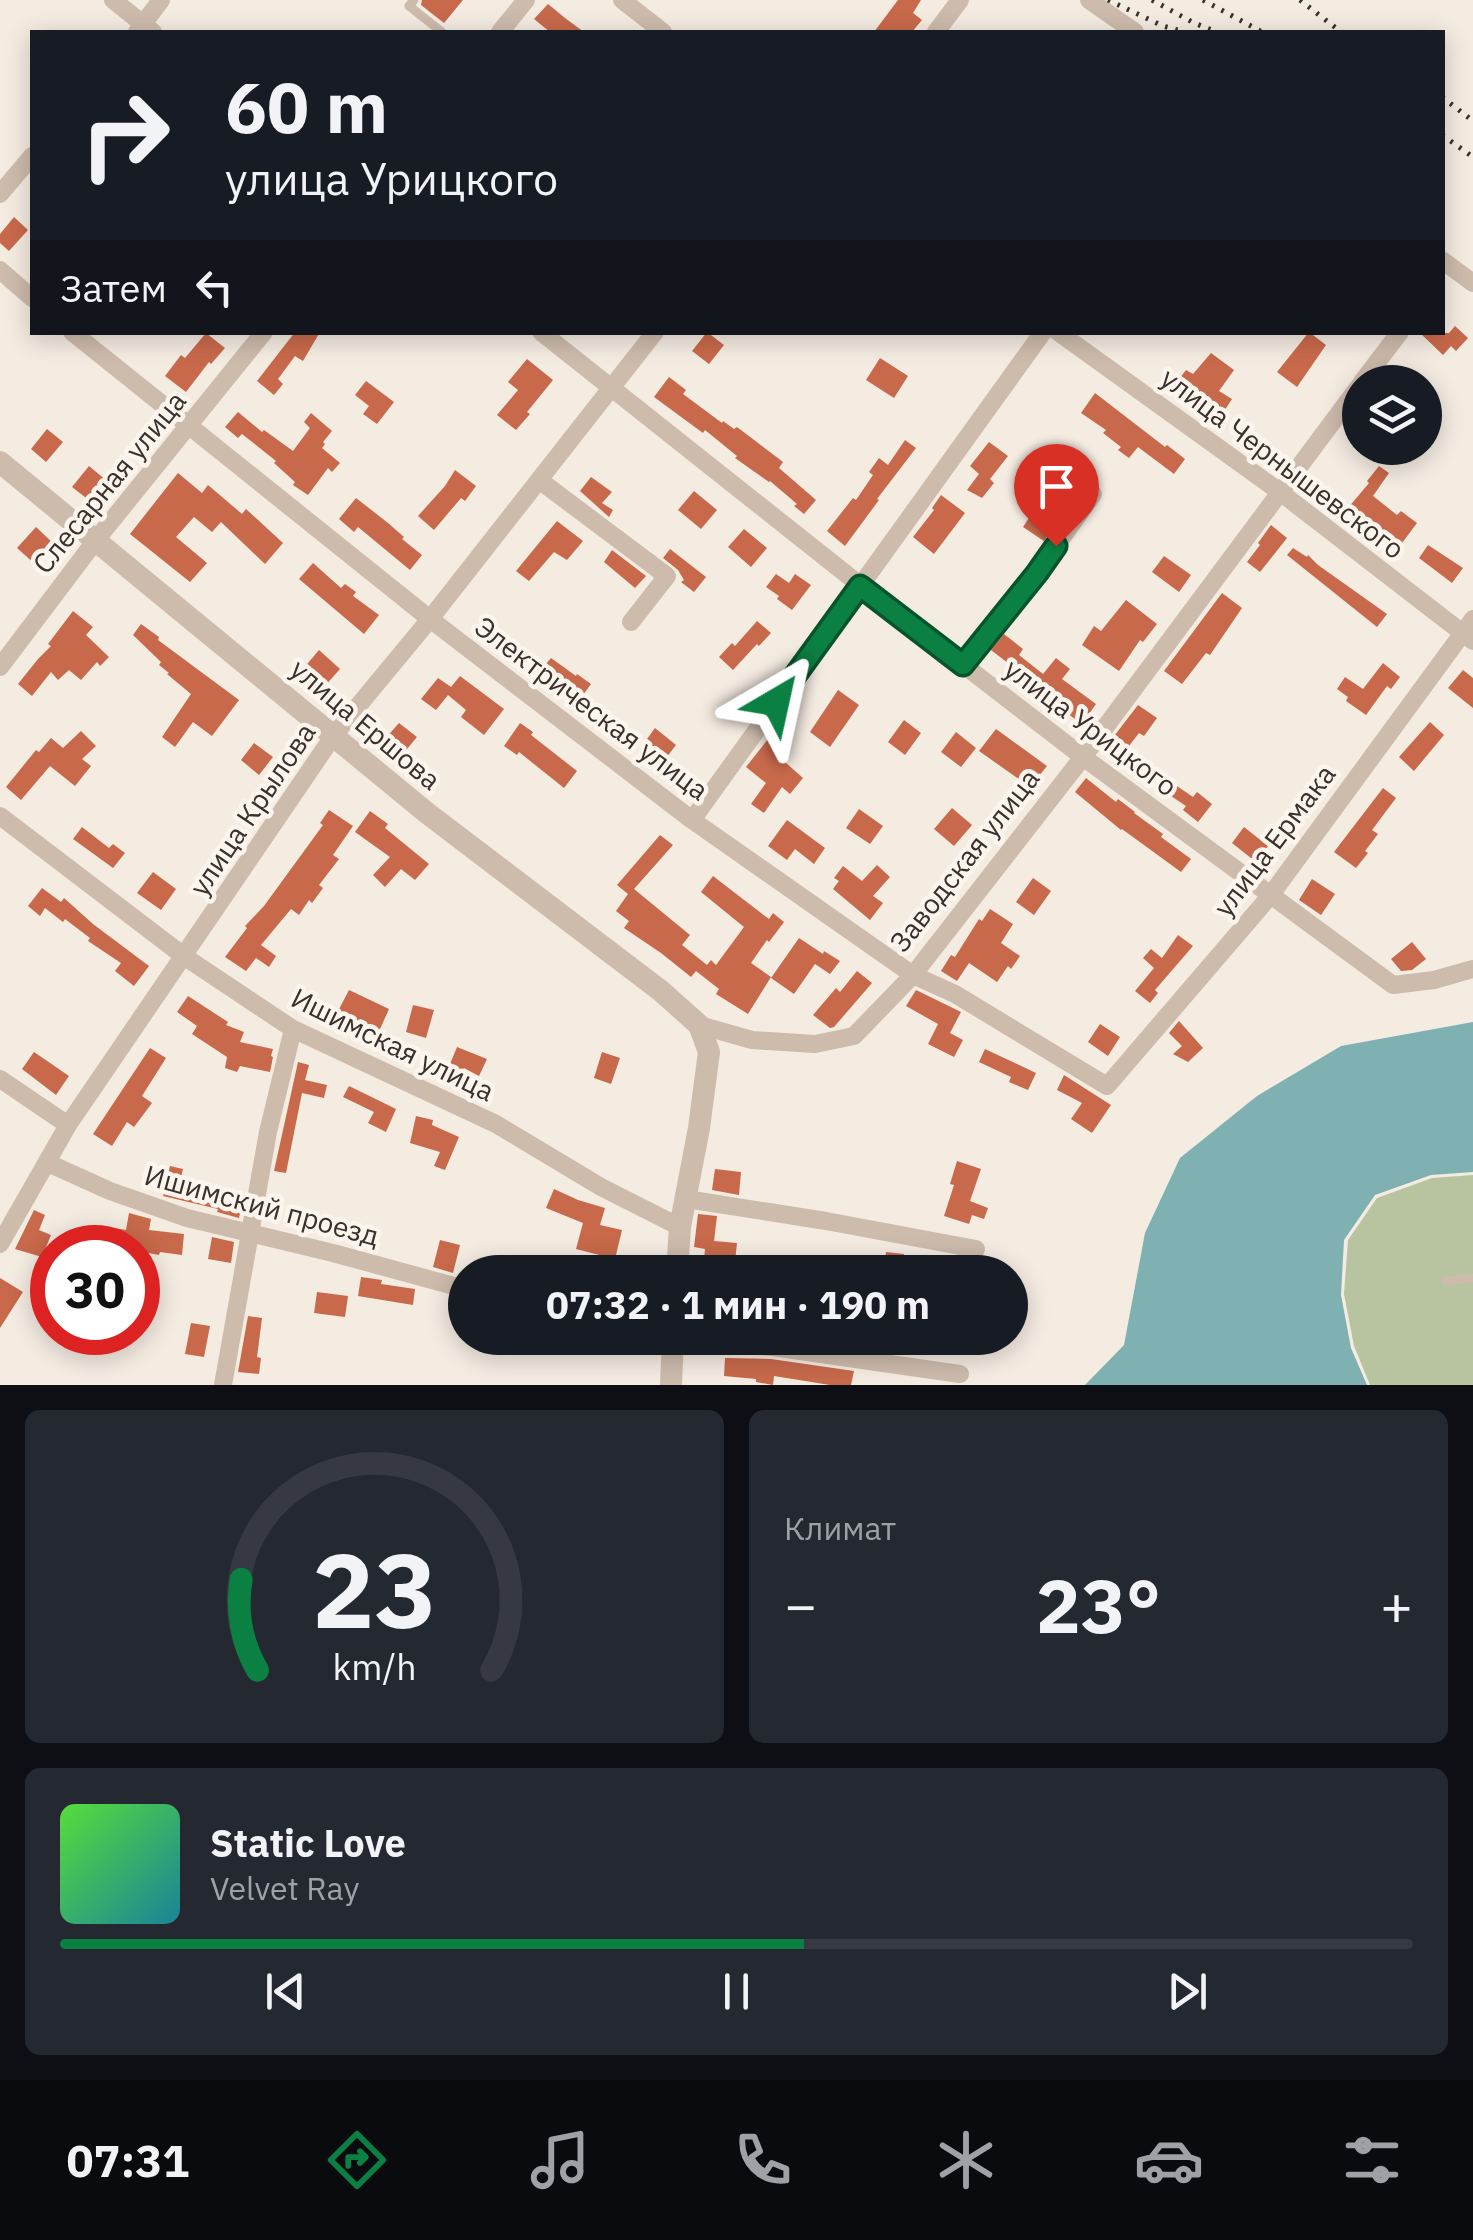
<!DOCTYPE html>
<html lang="ru">
<head>
<meta charset="utf-8">
<style>
	body { margin:0; font-family:"IBM Plex Sans",sans-serif; background:#242831; color:#f1f3f6; height:100vh; display:flex; flex-direction:column; font-size:38px; white-space:nowrap }
	* { box-sizing:border-box; margin:0 }
	p { font-size:32px; color:#9ea1a6 }
	.icon { flex:none; width:55px; height:55px; fill:none; stroke:currentColor; stroke-width:2; stroke-linecap:round; stroke-linejoin:round }
	.map { position:relative; height:1385px; overflow:hidden }
	.panel { display:flex; flex-direction:column; gap:25px; padding:25px; background:#0d0f14; flex:1 }
	.panel>* { flex:none }
	.top-card { position:absolute; left:30px; top:30px; width:1415px; height:305px; border-radius:0px; box-shadow:0 5px 25px #0003; background:#171b24; color:#f1f3f6; overflow:hidden }
	.buttons { position:absolute; left:1342px; top:365px; display:grid; gap:20px }
	.buttons a { display:grid; place-items:center; width:100px; height:100px; border-radius:50%; background:#171b24; box-shadow:0 5px 25px #0003; font-size:50px }
	.speed { position:absolute; left:30px; top:1225px; display:flex; gap:20px; font-size:50px; font-weight:700; text-align:center }
	.speed>* { display:grid; place-content:center; width:130px; height:130px; border-radius:50%; background:#171b24; box-shadow:0 5px 25px #0003; line-height:1 }
	.speed .limit { border:15px solid #d22; background:#fff; color:#111 }
	.pin { position:absolute; display:grid; place-items:center; width:85px; height:85px; color:#fff; margin:-102px -42px; border-radius:50% 50% 50% 0; rotate:-45deg; box-shadow:0 0 10px #0007 }
	.pin .icon { rotate:45deg }
	.me { position:absolute; width:110px; margin:-55px; rotate:36deg; stroke-linejoin:round; filter:drop-shadow(0 0 8px #0008) }
	.turn { display:flex; align-items:center; gap:35px; height:210px; padding:0 30px; font-size:45px }
	.turn .icon { width:130px; height:130px; stroke-width:2.5 }
	.turn b { display:block; font-size:70px; line-height:85px }
	.then { display:flex; align-items:center; height:95px; padding:0 30px; background:#0003; gap:20px; font-size:38px }
	.big { font-size:75px; font-weight:700; line-height:1.1 }
	.panel .widget { flex:1; display:flex; flex-direction:column; justify-content:center; gap:15px; min-width:0; padding:0 35px; border-radius:15px; background:#242831 }
	.panel .dial { align-items:center; gap:0 }
	.dial svg { height:260px; overflow:visible; fill:none; stroke:#363941; stroke-width:7; stroke-linecap:round; text-anchor:middle }
	.dial text { fill:#f1f3f6; stroke:none }
	.song { display:flex; align-items:center; gap:30px }
	.cover { width:120px; height:120px; border-radius:15px; background:linear-gradient(135deg,hsl(110 70% 55%),hsl(190 70% 35%)) }
	.played { height:10px; border-radius:5px; background:linear-gradient(90deg,#0b8043 55%,#363941 55%) }
	.keys { display:flex; justify-content:space-around; direction:ltr }
	.heat { display:flex; justify-content:space-between; align-items:center; font-size:55px; direction:ltr }
	.panel .tiles { flex:1; display:grid; gap:25px; grid-template-columns:1fr 1fr }
	.widget:last-child { grid-column:span 2 }
	.trip { position:absolute; left:448px; top:1255px; width:580px; height:100px; border-radius:50px; background:#171b24; box-shadow:0 5px 25px #0003; font-weight:700; line-height:100px; text-align:center }
	.menu { display:flex; height:160px; justify-content:space-around; align-items:center; background:#090b0e; color:#9ea1a6 }
	.menu .icon { width:70px; height:70px }
	.menu .current { color:#0b8043 }
	.menu b { font-size:45px; color:#f1f3f6 }
	.map>svg:first-child { display:block }
	.green { fill:#b8c4a0 }
	.water { fill:#7fb0b2 }
	.building { fill:#c8694b }
	.lines { fill:none; stroke-linecap:round; stroke-linejoin:round }
	.service { stroke:#cdbbac; stroke-width:9 }
	.minor { stroke:#cdbbac; stroke-width:18 }
	.tertiary { stroke:#cdbbac; stroke-width:22 }
	.rail { stroke:#3b302b; stroke-width:5; stroke-dasharray:2.5 8; stroke-linecap:butt }
	.route-casing { stroke:#07532c; stroke-width:25 }
	.route { stroke:#0b8043; stroke-width:18 }
	.labels { text-anchor:middle; dominant-baseline:central; stroke-width:9; stroke-linejoin:round; paint-order:stroke }
	.street-label { font-size:28px; fill:#3b302b; stroke:#fbf5ee }
</style>
</head>
<body>
<div class="map">
<svg width="1473" height="1385" viewBox="0 0 1473 1385">
	<rect width="100%" height="100%" fill="#f4ebe1"/>
	<path class="green" d="M1473,1175V1385H1370L1354,1346L1344,1294L1348,1240L1377,1198L1432,1178Z"/>
	<path class="water" d="M1473,1022V1172L1431,1175L1375,1195L1344,1240L1341,1295L1351,1348L1367,1385H1085L1124,1345L1145,1233L1180,1158L1257,1096L1341,1046Z"/>
	<path class="building" d="M422,0H463L444,23L421,5Z
		M898,0H921L913,13L922,20L912,32H874Z
		M548,4L565,18L584,32H550L534,19Z
		M14,217L28,230L9,251L0,243V234Z
		M1455,326L1468,338L1456,351L1451,346L1443,355L1419,332L1449,333Z
		M295,332H320L303,361L295,356L278,379L283,384L274,395L257,381Z
		M707,332L724,345L709,364L692,351Z
		M1309,332L1326,345L1297,387L1277,372Z
		M206,333L225,348L211,364L209,362L186,392L165,376L181,355L185,358Z
		M1211,353L1234,370L1219,391L1232,399L1221,416L1200,403L1203,398L1179,379L1186,370L1193,374Z
		M880,358L908,376L894,398L866,380Z
		M527,359L553,380L527,412L530,414L516,430L497,415L518,390L508,382Z
		M669,377L686,390L683,394L722,423L723,421L734,429L737,427L783,462L779,468L816,500L804,514L794,506L797,504L770,481L769,482L735,458L737,456L705,430L703,433L654,397Z
		M366,381L394,402L377,424L363,414L369,406L355,395Z
		M1095,393L1165,447L1167,445L1185,459L1174,474L1138,447L1129,458L1118,450L1121,447L1103,433L1106,430L1081,413Z
		M238,412L262,432L264,430L293,451L310,428L304,422L311,413L332,431L323,442L325,444L322,448L340,463L332,472L328,468L308,495L293,485L295,482L274,463L276,461L242,434L238,438L225,427Z
		M47,429L63,442L46,462L31,449Z
		M905,440L916,448L877,499L879,500L845,546L827,531L853,498L856,500L873,475L869,472L879,458L888,465Z
		M989,442L1008,456L990,479L994,483L982,498L967,490L979,474L970,466Z
		M1076,459L1087,468L1067,496L1071,499L1056,519L1058,521L1044,541L1023,527L1037,506L1041,509L1059,484L1048,477L1057,465L1067,472Z
		M89,466L107,481L90,501L72,487Z
		M1379,466L1389,473L1373,496L1397,515L1401,511L1417,523L1399,547L1348,508L1369,483L1367,481Z
		M455,470L476,486L465,501L461,498L434,530L418,516L445,486Z
		M178,473L202,493L208,485L242,514L246,509L283,543L265,564L221,522L212,532L194,517L176,537L207,563L190,582L130,534Z
		M591,477L612,492L602,503L613,510L609,517L580,491Z
		M694,491L717,510L701,529L678,510Z
		M941,495L965,513L934,554L913,537L934,510L932,508Z
		M356,498L388,523L404,537L402,539L422,555L410,570L358,527L354,532L339,519Z
		M557,521L583,541L567,560L554,552L529,581L516,571Z
		M1271,525L1287,538L1260,572L1247,562L1260,545L1258,543Z
		M36,527L54,544L36,565L17,548Z
		M744,529L767,548L751,567L728,547Z
		M1428,545L1463,568L1452,583L1419,558Z
		M1293,548L1307,557L1308,555L1318,565L1387,614L1377,627L1287,555Z
		M670,549L706,577L694,592L681,582L684,580L678,570L663,558Z
		M612,550L646,576L635,588L604,562Z
		M1164,556L1191,575L1179,592L1152,572Z
		M313,563L341,588L345,584L356,592L353,596L379,615L364,634L299,579Z
		M776,574L789,583L795,574L811,585L792,610L777,599L779,596L766,587Z
		M1222,593L1242,608L1210,655L1206,653L1182,684L1164,671Z
		M1126,600L1157,624L1143,642L1140,640L1119,671L1082,645L1094,626L1101,631Z
		M73,611L93,627L86,635L109,657L100,666L97,662L81,680L69,670L58,680L51,672L32,696L18,684L38,659L51,646L48,644Z
		M757,621L771,633L759,646L757,644L733,670L719,657L732,643L735,646Z
		M141,624L159,637L158,640L239,700L212,736L193,722L175,747L162,737L191,694L167,674L169,673L159,665L161,662L133,635Z
		M1004,634L1023,649L1019,655L1043,674L1056,658L1070,669L1062,679L1096,704L1082,724L1046,698L1024,679L1026,677L991,650Z
		M319,650L340,669L324,687L303,669Z
		M551,658L576,676L577,674L591,684L575,706L547,684L551,677L541,670Z
		M1383,663L1400,677L1391,689L1387,686L1366,715L1346,701L1348,697L1337,689L1345,677L1363,689Z
		M1463,670L1473,678V708L1448,688Z
		M460,676L504,709L484,735L461,717L466,710L448,695L436,710L421,699L438,678L451,687Z
		M838,690L859,705L830,747L810,732Z
		M1138,705L1157,718L1144,736L1139,733L1122,755L1108,744Z
		M904,720L921,733L905,755L888,742Z
		M1430,722L1444,735L1414,771L1399,757Z
		M399,723L417,737L402,755L384,740Z
		M520,723L533,732L531,735L577,771L564,788L519,752L517,755L504,746Z
		M655,728L676,745L660,766L642,753L650,741L647,739Z
		M776,729L789,739L777,755L803,778L790,794L782,787L764,813L751,804L766,783L746,767Z
		M996,729L1047,766L1030,787L979,751Z
		M81,731L96,746L82,759L91,766L75,786L50,766L21,800L6,787L36,750L39,752L51,738L63,748Z
		M956,732L976,748L961,767L941,752Z
		M254,743L273,757L259,775L241,760Z
		M1086,778L1116,802L1118,799L1135,812L1134,813L1163,834L1161,837L1191,859L1181,872L1122,829L1121,830L1075,792Z
		M1171,782L1193,797L1197,792L1212,804L1198,822L1183,810L1186,806L1165,792Z
		M1383,788L1396,798L1372,830L1378,834L1365,851L1368,853L1356,868L1334,852Z
		M952,808L972,825L954,846L934,829Z
		M859,809L883,826L870,844L846,828Z
		M329,810L353,826L333,855L339,859L319,885L323,888L312,903L309,900L299,915L291,909L261,945L276,956L269,967L256,958L246,971L225,957L247,928L245,926L264,906L323,825L320,823Z
		M370,811L388,824L385,828L429,864L415,880L401,869L385,887L373,875L390,857L355,832Z
		M787,820L825,848L814,864L795,849L787,860L768,846Z
		M82,827L109,848L113,844L125,853L113,868L73,839Z
		M1244,827L1268,846L1256,862L1232,843Z
		M660,835L673,845L634,889L690,935L682,945L707,965L711,960L716,965L744,927L701,892L713,876L769,919L773,913L784,922L769,942L767,940L751,963L771,977L748,1014L716,994L719,989L696,971L691,977L661,953L624,928L629,921L616,911L628,894L617,885Z
		M877,865L890,877L873,896L883,903L870,920L833,889L839,881L834,878L843,866L862,881Z
		M153,872L176,889L161,910L137,893Z
		M1033,878L1051,891L1034,915L1016,902Z
		M1312,879L1335,894L1321,915L1299,900Z
		M42,888L61,902L64,898L93,924L149,966L134,986L115,971L121,963L88,941L90,938L65,919L63,922L45,908L40,916L28,906Z
		M990,909L1013,924L1001,943L1020,956L1011,969L1008,966L997,982L969,963L957,981L941,971L951,955L955,957L979,919L982,921Z
		M1178,935L1193,946L1155,990L1158,993L1150,1003L1135,991L1154,968L1143,958L1151,949L1162,958Z
		M799,938L823,954L824,951L840,961L830,974L815,964L794,994L771,978Z
		M1412,942L1426,959L1412,970L1401,971L1391,959Z
		M857,971L872,983L834,1027L830,1028L813,1015L836,988L840,992Z
		M349,990L389,1009L376,1038L336,1015Z
		M916,990L961,1012L950,1033L963,1040L954,1057L928,1044L938,1024L906,1006Z
		M188,996L228,1022L226,1025L244,1032L240,1042L273,1049L271,1056L273,1057L270,1072L240,1066L237,1072L225,1068L227,1057L192,1034L197,1026L177,1012Z
		M413,1005L434,1010L426,1038L406,1032Z
		M1179,1021L1203,1048L1188,1062L1173,1054L1182,1046L1169,1033Z
		M1100,1024L1120,1037L1108,1056L1088,1042Z
		M457,1047L487,1059L479,1076L464,1068L461,1074L448,1069Z
		M150,1048L166,1058L142,1096L152,1103L134,1127L127,1122L112,1146L93,1134Z
		M985,1049L1036,1073L1028,1090L1009,1082L1011,1077L979,1062Z
		M34,1052L69,1076L56,1095L22,1069Z
		M602,1052L620,1058L611,1084L594,1078Z
		M298,1062L309,1065L305,1080L327,1085L324,1098L302,1093L286,1173L274,1171Z
		M1064,1075L1111,1105L1092,1133L1071,1119L1082,1103L1057,1090Z
		M349,1086L396,1109L386,1132L368,1123L374,1112L343,1097Z
		M416,1116L433,1120L432,1125L459,1137L445,1170L434,1166L440,1152L410,1143Z
		M957,1161L981,1169L970,1201L988,1208L984,1219L972,1215L969,1224L944,1216L954,1185L950,1184Z
		M170,1166L183,1169L179,1185L243,1199L239,1218L217,1212L218,1209L163,1196Z
		M715,1169L741,1172L739,1195L712,1190Z
		M554,1189L578,1200L605,1208L600,1225L622,1230L615,1259L576,1249L583,1223L546,1208Z
		M34,1210L45,1215L39,1230L51,1235L42,1257L15,1249Z
		M129,1213L151,1219L149,1230L184,1234L182,1255L160,1252L159,1255L138,1251V1248H111L114,1228L126,1230Z
		M698,1214L717,1216L714,1241L737,1243L734,1272L703,1270L705,1249L694,1247Z
		M212,1237L234,1242L231,1263L208,1259Z
		M440,1240L460,1245L453,1273L433,1267Z
		M886,1252L904,1254V1257L946,1261L945,1272H884Z
		M361,1277L382,1280L381,1284L415,1289L413,1305L358,1296Z
		M0,1278L23,1292L0,1328Z
		M317,1292L348,1296L345,1317L314,1313Z
		M248,1316L262,1318L257,1357L261,1358L259,1374L238,1372Z
		M191,1323L210,1326L204,1357L185,1354Z
		M725,1358L771,1359L854,1371L851,1385H830L774,1376L773,1385L756,1382V1379L724,1376Z"/>
	<g class="lines">
		<path class="service" d="M414,0L409,6L442,32
			M1446,1281L1473,1278"/>
		<path class="minor" d="M113,0L153,32
			M622,0L663,32
			M1089,0L1135,32
			M137,32L161,0
			M500,32L526,0
			M936,32L960,0
			M0,194L32,156
			M1442,260L1473,283
			M0,270L32,298
			M72,332L430,619L692,820L913,975L955,994L1107,1086L1270,896L1473,619
			M541,332L860,585L1083,757L1393,985L1434,980L1473,969
			M1058,332L1280,492L1473,641
			M1362,382L1400,332
			M539,480L667,576L631,622
			M963,665L1037,573L1093,494
			M0,667L96,540L264,332
			M0,816L185,957L293,1029L496,1124L601,1187L680,1227
			M692,820L1043,332
			M699,1025L752,1040L815,1044L854,1036L913,975L1083,757L1360,385
			M0,1079L68,1125
			M48,1163L110,1191L187,1218L333,1253L465,1289
			M686,1199L826,1221L976,1249
			M0,1244L68,1125L334,735L430,619L655,332
			M655,1338L772,1347L960,1374
			M223,1385L268,1132L293,1029"/>
		<path class="tertiary" d="M0,462L427,813L661,991L699,1025L709,1052L699,1128L680,1227L677,1272
			M671,1385L673,1338"/>
		<path class="rail" d="M1108,0L1163,26L1185,32
			M1152,0L1194,23L1217,32
			M1203,0L1262,32
			M1300,0L1341,32
			M1442,97L1473,121
			M1442,135L1473,157"/>
	</g>
	<g class="lines">
		<g class="route-casing">
			<path id="route" d="M776,702L860,586L963,665L1037,573L1056,546"/>
		</g>
		<use href="#route" class="route"/>
	</g>
	<g class="labels">
		<g class="street-label">
			<text transform="translate(1283 463) rotate(37)">улица Чернышевского</text>
			<text transform="translate(109 482) rotate(-51)">Слесарная улица</text>
			<text transform="translate(592 708) rotate(37)">Электрическая улица</text>
			<text transform="translate(366 724) rotate(40)">улица Ершова</text>
			<text transform="translate(1091 727) rotate(37)">улица Урицкого</text>
			<text transform="translate(252 809) rotate(-56)">улица Крылова</text>
			<text transform="translate(1274 840) rotate(-53)">улица Ермака</text>
			<text transform="translate(964 860) rotate(-52)">Заводская улица</text>
			<text transform="translate(393 1044) rotate(26)">Ишимская улица</text>
			<text transform="translate(262 1205) rotate(15)">Ишимский проезд</text>
		</g>
	</g>
</svg>
<div class="buttons">
<a><svg class="icon" aria-label="layers" viewBox="0 0 24 24"><path d="M12 4l9 5-9 5-9-5zM3 14l9 5 9-5"/></svg></a>
</div>
<div class="speed"><div class="limit">30</div></div>
<div class="pin" style="left:1056px;top:546px;background:#d93025"><svg class="icon" aria-label="arrive" viewBox="0 0 24 24"><path d="M6 21V4h12l-3 4 3 4H6"/></svg></div>
<svg class="me" style="left:776px;top:702px" viewBox="-20 -20 40 40"><path d="M0-17L14 15 0 8-14 15z" fill="#0b8043" stroke="#fff" stroke-width="4"/></svg>
<div class="trip">07:32 · 1 мин · 190 m</div>
<div class="top-card">
<div class="turn"><svg class="icon" aria-label="right" viewBox="0 0 24 24"><path d="M7 20v-9h11M14 6l5 5-5 5"/></svg><div><b>60 m</b>улица Урицкого</div></div>
<div class="then">Затем<svg class="icon" aria-label="left" viewBox="0 0 24 24"><path d="M17 20v-9H6M10 6l-5 5 5 5"/></svg></div>
</div>
</div>
<section class="panel">
<div class="tiles">
<div class="widget dial"><svg viewBox="0 0 100 80">
<path d="M14 69A42 42 0 1 1 86 69"/>
<path d="M14 69A42 42 0 0 1 9 41" stroke="#0b8043"/>
<text x="50" y="56" font-size="32" font-weight="700">23</text>
<text x="50" y="72" font-size="11">km/h</text>
</svg></div>
<div class="widget"><p>Климат</p>
<div class="heat"><a>−</a><b class="big">23°</b><a>+</a></div>
</div>
<div class="widget">
<div class="song"><i class="cover"></i><div><b>Static Love</b><p>Velvet Ray</p></div></div>
<div class="played"></div>
<div class="keys"><svg class="icon" aria-label="previous" viewBox="0 0 24 24"><path d="M18 5L8 12l10 7zM5 5v14"/></svg><svg class="icon" aria-label="pause" viewBox="0 0 24 24"><path d="M8 5v14M16 5v14"/></svg><svg class="icon" aria-label="next" viewBox="0 0 24 24"><path d="M6 5l10 7-10 7zM19 5v14"/></svg></div>
</div>
</div>
</section>
<nav class="menu">
<b>07:31</b>
<svg class="icon current" aria-label="directions" viewBox="0 0 24 24"><path d="M12 3l9 9-9 9-9-9zM9 14v-3h6M13 9l2 2-2 2"/></svg>
<svg class="icon" aria-label="music" viewBox="0 0 24 24"><path d="M9 18V5l10-2v13"/><circle cx="6" cy="18" r="3"/><circle cx="16" cy="16" r="3"/></svg>
<svg class="icon" aria-label="phone" viewBox="0 0 24 24"><path d="M5 4h4l2 5-3 2q2 4 5 5l2-3 5 2v4C11 20 4 13 5 4z"/></svg>
<svg class="icon" aria-label="climate" viewBox="0 0 24 24"><path d="M12 3v18M4 7l16 10M4 17L20 7"/></svg>
<svg class="icon" aria-label="car" viewBox="0 0 24 24"><path d="M5 17H2v-5l4-1 3-4h7l3 4 3 1v5h-3M9 17h6M6 11h13"/><circle cx="7" cy="17" r="2"/><circle cx="17" cy="17" r="2"/></svg>
<svg class="icon" aria-label="filters" viewBox="0 0 24 24"><path d="M4 7h16M4 17h16"/><circle cx="9" cy="7" r="2"/><circle cx="15" cy="17" r="2"/></svg>
</nav>
</body>
</html>
